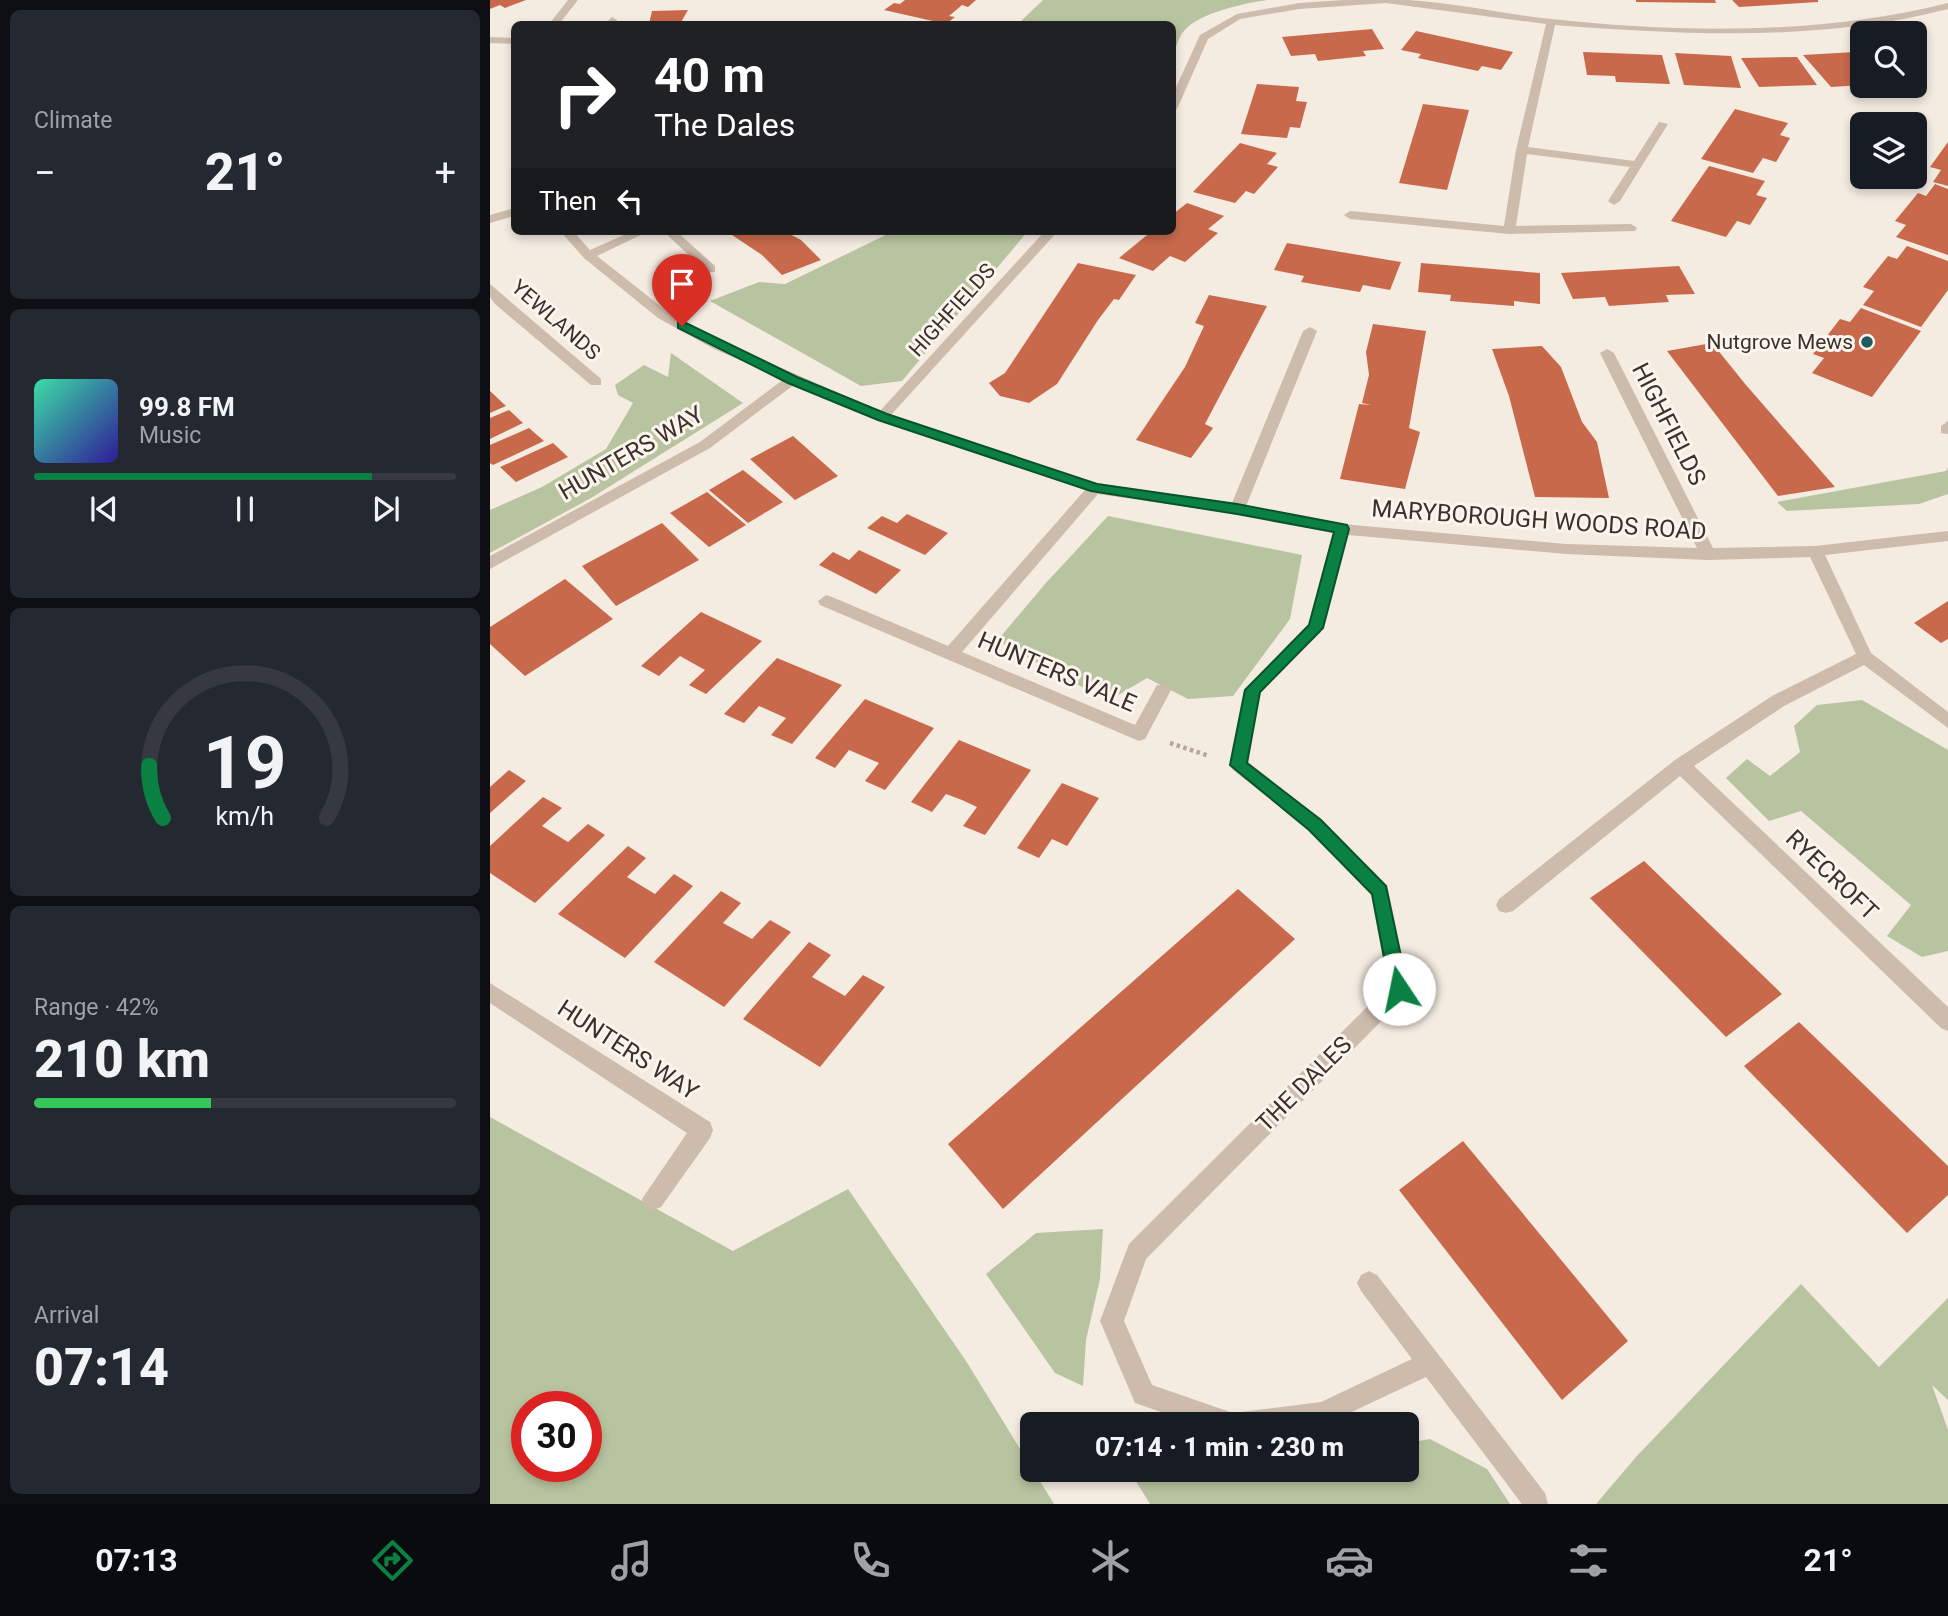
<!DOCTYPE html>
<html lang="en">
<head>
<meta charset="utf-8">
<style>
	body { margin:0; font-family:Roboto,sans-serif; background:#242831; color:#f1f3f6; height:100vh; display:flex; flex-direction:column; font-size:26px; white-space:nowrap }
	* { box-sizing:border-box; margin:0 }
	p { font-size:23px; color:#9ea1a6 }
	.icon { flex:none; width:38px; height:38px; fill:none; stroke:currentColor; stroke-width:2; stroke-linecap:round; stroke-linejoin:round }
	.map { position:relative; flex:1; overflow:hidden }
	.sheet { display:flex; flex-direction:column; gap:10px; padding:10px; background:#0d0f14; width:490px }
	.sheet>* { flex:none }
	.hud { position:absolute; left:21px; top:21px; width:665px; height:214px; border-radius:10px; box-shadow:0 4px 10px #0003; background:#202124; color:#fff; overflow:hidden }
	.buttons { position:absolute; left:1360px; top:21px; display:grid; gap:14px }
	.buttons a { display:grid; place-items:center; width:77px; height:77px; border-radius:10px; background:#171b24; box-shadow:0 4px 10px #0003; font-size:35px }
	.speed { position:absolute; left:21px; top:1391px; display:flex; gap:14px; font-size:35px; font-weight:700; text-align:center }
	.speed>* { display:grid; place-content:center; width:91px; height:91px; border-radius:50%; background:#171b24; box-shadow:0 4px 10px #0003; line-height:1 }
	.speed .limit { border:10px solid #d22; background:#fff; color:#111 }
	.pin { position:absolute; display:grid; place-items:center; width:60px; height:60px; color:#fff; margin:-72px -30px; border-radius:50% 50% 50% 0; rotate:-45deg; box-shadow:0 0 7px #0007 }
	.pin .icon { rotate:45deg }
	.me { position:absolute; width:77px; margin:-38px; rotate:349deg; stroke-linejoin:round; filter:drop-shadow(0 0 5px #0008) }
	.turn { display:flex; align-items:center; gap:24px; height:147px; padding:0 28px; font-size:32px }
	.turn .icon { width:91px; height:91px; stroke-width:2.5 }
	.turn b { display:block; font-size:49px; line-height:60px }
	.then { display:flex; align-items:center; height:66px; padding:0 28px; background:#0003; gap:14px; font-size:26px }
	.big { font-size:52px; font-weight:800; line-height:1.1 }
	.sheet .tile { flex:1; display:flex; flex-direction:column; justify-content:center; gap:10px; min-width:0; padding:0 24px; border-radius:10px; background:#242831 }
	.sheet .dial { align-items:center; gap:0 }
	.dial svg { height:182px; overflow:visible; fill:none; stroke:#363941; stroke-width:7; stroke-linecap:round; text-anchor:middle }
	.dial text { fill:#f1f3f6; stroke:none }
	.song { display:flex; align-items:center; gap:21px }
	.cover { width:84px; height:84px; border-radius:10px; background:linear-gradient(135deg,hsl(160 70% 55%),hsl(250 70% 35%)) }
	.played { height:7px; border-radius:4px; background:linear-gradient(90deg,#0b8043 80%,#363941 80%) }
	.keys { display:flex; justify-content:space-around; direction:ltr }
	.heat { display:flex; justify-content:space-between; align-items:center; font-size:38px; direction:ltr }
	.charge { height:10px; border-radius:5px; background:linear-gradient(90deg,#34c759 42%,#363941 0) }
	.trip { position:absolute; left:530px; top:1412px; width:399px; height:70px; border-radius:10px; background:#171b24; box-shadow:0 4px 10px #0003; font-weight:800; line-height:70px; text-align:center }
	.tab-bar { display:flex; height:112px; justify-content:space-around; align-items:center; background:#090b0e; color:#9ea1a6 }
	.tab-bar .icon { width:49px; height:49px }
	.tab-bar .active { color:#0b8043 }
	.tab-bar b { font-size:32px; color:#f1f3f6 }
	main { display:flex; flex:1; min-height:0 }
	.map>svg:first-child { display:block }
	.green { fill:#b8c4a0; fill-rule:evenodd }
	.building { fill:#c8694b }
	.lines { fill:none; stroke-linecap:round; stroke-linejoin:round }
	.path { stroke:#b9a596; stroke-width:4.5; stroke-dasharray:3.5 3.5; stroke-linecap:butt }
	.minor { fill:#cdbbac; fill-rule:evenodd }
	.route { fill:#0b8043; stroke:#07532c; stroke-width:2 }
	.poi-dot { fill:#1f5a5e; stroke:#fbf5ee; stroke-width:2.5 }
	.labels { text-anchor:middle; dominant-baseline:central; stroke-width:6; stroke-linejoin:round; paint-order:stroke }
	.far-street-label { font-size:21px; fill:#3b302b; stroke:#fbf5ee }
	.far-poi-label { font-size:21px; fill:#3b302b; stroke:#fbf5ee; text-anchor:end }
	.street-label { font-size:24px; fill:#3b302b; stroke:#fbf5ee }
</style>
</head>
<body>
<main>
<section class="sheet">
<div class="tile"><p>Climate</p>
<div class="heat"><a>−</a><b class="big">21°</b><a>+</a></div>
</div>
<div class="tile">
<div class="song"><i class="cover"></i><div><b>99.8 FM</b><p>Music</p></div></div>
<div class="played"></div>
<div class="keys"><svg class="icon" aria-label="previous" viewBox="0 0 24 24"><path d="M18 5L8 12l10 7zM5 5v14"/></svg><svg class="icon" aria-label="pause" viewBox="0 0 24 24"><path d="M8 5v14M16 5v14"/></svg><svg class="icon" aria-label="next" viewBox="0 0 24 24"><path d="M6 5l10 7-10 7zM19 5v14"/></svg></div>
</div>
<div class="tile dial"><svg viewBox="0 0 100 80">
<path d="M14 69A42 42 0 1 1 86 69"/>
<path d="M14 69A42 42 0 0 1 8 46" stroke="#0b8043"/>
<text x="50" y="56" font-size="32" font-weight="700">19</text>
<text x="50" y="72" font-size="11">km/h</text>
</svg></div>
<div class="tile"><p>Range · 42%</p><b class="big">210 km</b><div class="charge"></div></div>
<div class="tile"><p>Arrival</p><b class="big">07:14</b></div>
</section>
<div class="map">
<svg width="1458" height="1504" viewBox="0 0 1458 1504">
	<rect width="100%" height="100%" fill="#f4ebe1"/>
	<path class="green" d="M553,0H777C755,3 708,13 694,31C688,37 686,49 683,57L682,24H528Z
		M404,231H538L412,381L371,386L220,301L269,282L295,284Z
		M181,353L253,403L101,498L0,553V510L52,487L116,449L143,403L128,395L125,385L154,365L178,377Z
		M1458,468V494L1429,504L1297,511L1287,502L1456,471Z
		M618,516L812,555L800,619L743,696L698,699L657,678L618,701L507,641L555,584Z
		M1372,700L1458,750V951L1432,957L1397,936L1421,905L1311,811L1279,821L1236,778L1257,759L1280,776L1310,752L1304,726L1327,705Z
		M0,1117L243,1251L358,1189L476,1361L564,1504H0ZM37,1407H96V1466H37Z
		M613,1229L610,1279L596,1340L593,1386L565,1373L496,1274L546,1233Z
		M1311,1284L1389,1367L1458,1298V1400L1442,1385L1458,1430V1504H1106L1146,1457Z
		M940,1439L997,1469L1020,1504H660L639,1470H917V1443Z"/>
	<path class="building" d="M0,0H36L15,8L10,5L0,9Z
		M415,0H486L478,7L472,5L459,16L465,17L456,24L394,10L404,3L410,4Z
		M1146,0H1225L1226,3L1146,2Z
		M1242,0H1328V2L1249,7Z
		M198,10L190,24H159L162,11Z
		M882,29L894,49L873,51L876,56L828,61L825,54L801,56L792,37Z
		M926,31L1023,52L1011,70L992,66L988,71L928,58L931,54L911,50Z
		M1093,52L1172,55L1180,84L1126,82L1125,76L1097,75Z
		M1365,52L1372,58V85L1341,87L1313,55Z
		M1185,53L1241,56L1251,88L1194,85Z
		M1307,57L1327,85L1269,87L1251,58Z
		M767,84L809,87L806,101L817,102L810,128L800,127L797,138L751,134Z
		M933,104L979,110L957,190L909,183Z
		M1245,109L1298,123L1290,135L1300,138L1286,162L1273,158L1263,173L1211,159Z
		M1458,142V186L1443,182L1451,170L1440,167Z
		M750,143L787,153L777,164L788,167L764,194L756,191L745,203L703,192Z
		M1219,166L1275,181L1266,195L1277,198L1260,225L1247,221L1236,237L1181,221Z
		M1445,184L1458,189V255L1406,237L1416,225L1405,221L1428,193L1436,196Z
		M697,203L734,216L718,229L728,233L695,262L680,256L663,271L629,258L662,231H682V215Z
		M236,231H294L311,240L331,260L292,275L272,255Z
		M797,243L911,262L900,290L873,285L870,292L811,282L814,276L784,270Z
		M1417,246L1458,261V290L1431,327L1373,305L1384,291L1373,287L1398,256L1407,259Z
		M588,263L646,275L629,300L624,299L608,320L567,384L539,403L510,396L499,383L515,373Z
		M931,263L1050,273V304L1024,301V306L960,301L961,295L928,292Z
		M1189,266L1205,294L1176,295L1179,302L1119,306L1115,297L1083,299L1071,273Z
		M719,295L777,306L715,424L723,428L701,458L646,440L695,367L714,326L705,323Z
		M1371,308L1431,331L1382,397L1322,373L1334,358L1323,354L1350,319L1360,322Z
		M883,324L936,331L919,428L930,432L915,489L850,479L869,404L881,405L872,403L879,375L876,352Z
		M1222,343L1256,385L1345,487L1288,496L1177,351Z
		M1052,346L1071,367L1092,422L1107,442L1119,498L1045,497L1019,396L1002,349Z
		M0,391L16,406L0,413Z
		M19,410L33,423L0,439V418Z
		M39,428L54,441L3,465L0,463V445Z
		M303,436L348,476L305,500L260,459Z
		M63,443L78,457L26,482L10,467Z
		M253,470L293,502L258,523L219,490Z
		M217,492L256,525L219,547L180,513Z
		M417,514L458,533L435,555L377,528L392,516L407,523Z
		M172,523L209,560L126,606L92,566Z
		M369,550L411,570L386,594L329,565L343,552L359,560Z
		M75,579L123,619L35,676L0,644V627Z
		M1458,601V639L1451,643L1424,623Z
		M211,612L272,641L216,694L199,685L215,670L190,656L169,676L151,666Z
		M287,658L352,685L302,744L281,735L296,718L269,706L254,723L234,714Z
		M375,699L444,728L395,790L375,781L389,763L359,750L345,768L325,758Z
		M469,740L541,770L495,835L473,826L487,807L472,800L456,794L442,812L421,802Z
		M19,770L36,781L0,813V787Z
		M572,783L609,798L577,846L562,839L549,858L527,848Z
		M53,797L72,808L52,826L78,842L98,824L115,835L45,903L0,873V846Z
		M138,846L156,858L137,877L165,894L184,874L203,886L135,958L68,914Z
		M1154,861L1292,994L1236,1037L1100,898Z
		M748,889L805,939L513,1209L458,1144Z
		M231,891L251,903L233,923L262,939L280,920L301,932L234,1007L164,962Z
		M319,942L341,955L322,977L355,996L373,975L395,987L330,1067L253,1019Z
		M1309,1022L1458,1166V1195L1417,1233L1254,1066Z
		M973,1141L1138,1341L1072,1400L909,1190Z"/>
	<g class="lines">
		<path class="path" d="M680,743L719,756"/>
		<path class="minor" d="M78,0H88L69,24H59Z
			M854,0C875,0 897,0 918,0C966,3 1013,14 1061,19C1192,33 1330,35 1458,3V9C1330,42 1196,35 1065,25L1038,147L1144,161L1169,122L1178,124L1130,201L1124,205L1118,201L1140,167L1037,154L1026,226L1141,224L1147,228L1145,231L1019,234L860,219L854,215L860,211L1014,226L1026,150L1056,24L896,3L809,9L750,19L718,39L687,109L682,112V96L710,35L747,14L809,3Z
			M122,17L127,20L125,24H115Z
			M0,37L24,38V44L0,43Z
			M24,208V216L0,223V215Z
			M70,231H83L100,250L143,231H159L107,256L178,312L234,343L390,411L555,231H568L401,415L606,483L742,503L813,331L820,327L827,331L756,506L852,524L1076,544L1207,548L1110,353L1117,349L1124,353L1223,548L1325,546L1458,531V541L1335,555L1381,653L1458,712V728L1374,665L1294,706L1204,766L1458,1007V1031L1451,1028L1190,776L1023,911L1016,913L1009,911L1006,905L1009,899L1185,760L1282,696L1366,654L1320,557L1218,560L1076,554L858,535L831,632L770,693L758,762L831,820L897,885L919,989L916,996L656,1259L634,1321L662,1385L743,1413L831,1402L922,1359L871,1291L867,1283L871,1275L879,1271L887,1275L1055,1493L1058,1504H1032L936,1377L836,1424H706L645,1403L610,1321L639,1244L898,986L881,895L819,830L743,770L740,765L754,690L818,625L843,533L747,514L608,494L472,652L645,725L667,685H679L681,690L655,739L649,741L330,605L328,601L336,595L342,597L458,646L595,490L387,420L305,384L220,448L0,569V556L210,442L294,379L224,349L168,318L94,258Z
			M173,231H186L225,266V272H217Z
			M0,284L111,379V385H101L5,304L0,297Z
			M1458,421V434L1451,433V426Z
			M0,983L220,1122L223,1130L220,1138L171,1207L163,1210L155,1207L152,1199L197,1133L0,1003Z"/>
	</g>
	<path class="route" d="M188,323H196L307,377L397,414L607,484L747,504L857,525L859,529L833,628L770,692L757,763L831,820L896,886L918,989L915,995L909,997L902,995L900,989L882,894L819,830L740,765L755,690L819,625L844,532L747,514L601,491L388,420L298,383L188,328Z"/>
	<circle class="poi-dot" cx="1377" cy="342" r="7"/>
	<g class="labels">
		<g class="far-street-label">
			<text transform="translate(462 310) rotate(-48)">HIGHFIELDS</text>
			<text transform="translate(66 320) rotate(41)">YEWLANDS</text>
		</g>
		<g class="far-poi-label">
			<text x="1363" y="342">Nutgrove Mews</text>
		</g>
		<g class="street-label">
			<text transform="translate(1179 424) rotate(63)">HIGHFIELDS</text>
			<text transform="translate(141 453) rotate(-30)">HUNTERS WAY</text>
			<text transform="translate(1049 520) rotate(4)">MARYBOROUGH WOODS ROAD</text>
			<text transform="translate(567 672) rotate(23)">HUNTERS VALE</text>
			<text transform="translate(1342 875) rotate(44)">RYECROFT</text>
			<text transform="translate(138 1050) rotate(33)">HUNTERS WAY</text>
			<text transform="translate(814 1084) rotate(-45)">THE DALES</text>
		</g>
	</g>
</svg>
<div class="buttons">
<a><svg class="icon" aria-label="search" viewBox="0 0 24 24"><circle cx="10" cy="10" r="6"/><path d="M15 15l6 6"/></svg></a>
<a><svg class="icon" aria-label="layers" viewBox="0 0 24 24"><path d="M12 4l9 5-9 5-9-5zM3 14l9 5 9-5"/></svg></a>
</div>
<div class="speed"><div class="limit">30</div></div>
<div class="pin" style="left:192px;top:326px;background:#d93025"><svg class="icon" aria-label="arrive" viewBox="0 0 24 24"><path d="M6 21V4h12l-3 4 3 4H6"/></svg></div>
<svg class="me" style="left:909px;top:989px" viewBox="-20 -20 40 40"><circle r="19" fill="#fff"/><path d="M0-13L10 11 0 6-10 11z" fill="#0b8043"/></svg>
<div class="trip">07:14 · 1 min · 230 m</div>
<div class="hud">
<div class="turn"><svg class="icon" aria-label="right" viewBox="0 0 24 24"><path d="M7 20v-9h11M14 6l5 5-5 5"/></svg><div><b>40 m</b>The Dales</div></div>
<div class="then">Then<svg class="icon" aria-label="left" viewBox="0 0 24 24"><path d="M17 20v-9H6M10 6l-5 5 5 5"/></svg></div>
</div>
</div>
</main>
<nav class="tab-bar">
<b>07:13</b>
<svg class="icon active" aria-label="directions" viewBox="0 0 24 24"><path d="M12 3l9 9-9 9-9-9zM9 14v-3h6M13 9l2 2-2 2"/></svg>
<svg class="icon" aria-label="music" viewBox="0 0 24 24"><path d="M9 18V5l10-2v13"/><circle cx="6" cy="18" r="3"/><circle cx="16" cy="16" r="3"/></svg>
<svg class="icon" aria-label="phone" viewBox="0 0 24 24"><path d="M5 4h4l2 5-3 2q2 4 5 5l2-3 5 2v4C11 20 4 13 5 4z"/></svg>
<svg class="icon" aria-label="climate" viewBox="0 0 24 24"><path d="M12 3v18M4 7l16 10M4 17L20 7"/></svg>
<svg class="icon" aria-label="car" viewBox="0 0 24 24"><path d="M5 17H2v-5l4-1 3-4h7l3 4 3 1v5h-3M9 17h6M6 11h13"/><circle cx="7" cy="17" r="2"/><circle cx="17" cy="17" r="2"/></svg>
<svg class="icon" aria-label="filters" viewBox="0 0 24 24"><path d="M4 7h16M4 17h16"/><circle cx="9" cy="7" r="2"/><circle cx="15" cy="17" r="2"/></svg>
<b>21°</b>
</nav>
</body>
</html>
